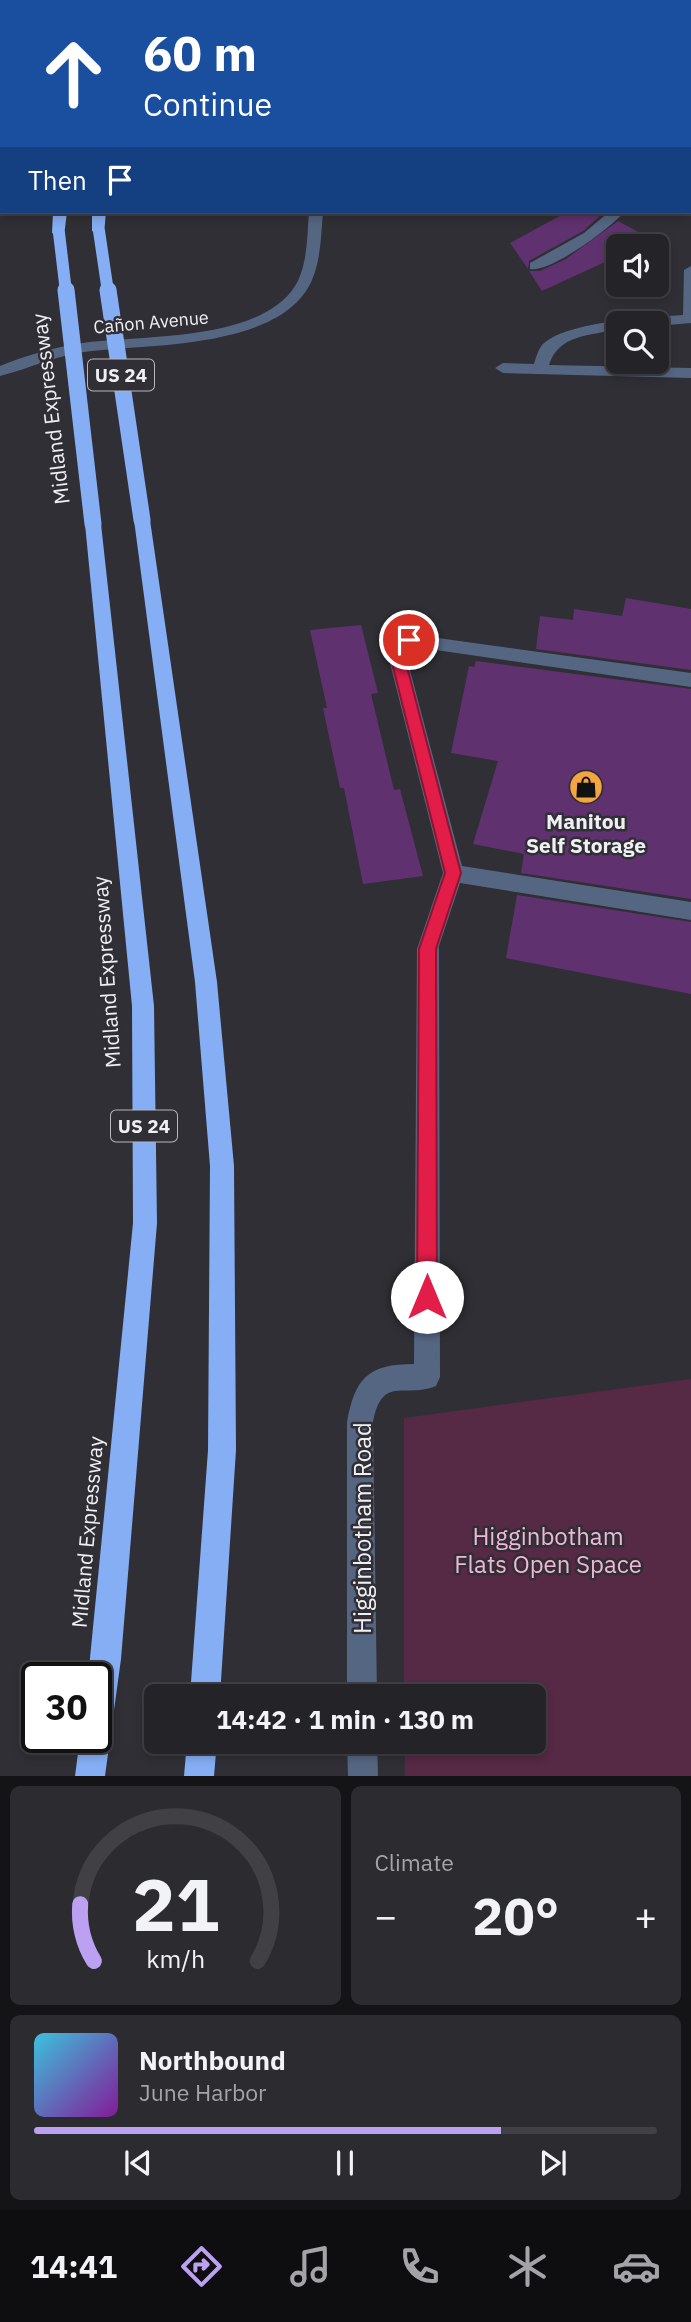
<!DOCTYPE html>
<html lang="en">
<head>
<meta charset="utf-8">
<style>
	body { margin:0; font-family:"IBM Plex Sans",sans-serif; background:#2c2b30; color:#f1f3f6; height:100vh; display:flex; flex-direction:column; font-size:26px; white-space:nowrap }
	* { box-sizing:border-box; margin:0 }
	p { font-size:23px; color:#a3a4a8 }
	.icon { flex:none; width:38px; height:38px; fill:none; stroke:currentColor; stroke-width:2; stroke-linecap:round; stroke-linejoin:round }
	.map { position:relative; height:1776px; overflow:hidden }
	.drawer { display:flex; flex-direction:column; gap:10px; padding:10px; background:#141316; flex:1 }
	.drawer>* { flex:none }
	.top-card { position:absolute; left:0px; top:0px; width:691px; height:214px; box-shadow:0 4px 10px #0003,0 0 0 2px #414045; background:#1a4fa0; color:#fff; overflow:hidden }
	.fabs { position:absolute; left:606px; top:234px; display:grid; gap:14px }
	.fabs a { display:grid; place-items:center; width:63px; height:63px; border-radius:10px; background:#242328; box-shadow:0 4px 10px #0003,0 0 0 2px #414045; font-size:35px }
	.speed { position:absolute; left:21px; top:1662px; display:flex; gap:14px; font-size:35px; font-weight:700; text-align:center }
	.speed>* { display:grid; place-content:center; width:91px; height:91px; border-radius:50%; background:#242328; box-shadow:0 4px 10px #0003,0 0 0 2px #414045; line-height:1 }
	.speed .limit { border:4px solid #111; border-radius:10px; background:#fff; color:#111 }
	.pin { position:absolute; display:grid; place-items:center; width:60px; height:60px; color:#fff; margin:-30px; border:4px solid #fff; border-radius:50%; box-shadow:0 2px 7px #0007 }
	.me { position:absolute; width:77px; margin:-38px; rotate:0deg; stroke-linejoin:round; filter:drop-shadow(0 0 5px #0008) }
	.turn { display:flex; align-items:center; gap:24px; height:147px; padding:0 28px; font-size:32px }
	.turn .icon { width:91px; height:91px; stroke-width:2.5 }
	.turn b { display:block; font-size:49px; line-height:60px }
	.then { display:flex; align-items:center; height:66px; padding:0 28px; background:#0003; gap:14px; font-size:26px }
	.big { font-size:52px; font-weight:800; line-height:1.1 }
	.drawer .widget { flex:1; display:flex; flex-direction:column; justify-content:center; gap:10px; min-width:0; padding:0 24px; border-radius:10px; background:#2c2b30 }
	.drawer .dial { align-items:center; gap:0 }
	.dial svg { height:182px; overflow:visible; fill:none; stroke:#414045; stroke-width:7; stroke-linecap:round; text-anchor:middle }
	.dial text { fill:#f1f3f6; stroke:none }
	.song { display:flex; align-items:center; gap:21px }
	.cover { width:84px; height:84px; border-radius:10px; background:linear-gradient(135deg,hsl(190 70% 55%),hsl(290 70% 35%)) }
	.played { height:7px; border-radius:4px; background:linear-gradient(90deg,#bca0f2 75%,#414045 75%) }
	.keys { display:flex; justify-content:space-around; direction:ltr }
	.heat { display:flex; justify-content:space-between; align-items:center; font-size:38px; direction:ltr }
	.drawer .tiles { flex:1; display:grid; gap:10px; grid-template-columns:1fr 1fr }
	.widget:last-child { grid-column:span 2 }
	.trip { position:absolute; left:144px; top:1684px; width:402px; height:70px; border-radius:10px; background:#242328; box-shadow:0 4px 10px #0003,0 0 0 2px #414045; font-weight:800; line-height:70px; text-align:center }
	.tabs { display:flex; height:112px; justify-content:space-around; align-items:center; background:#0e0e10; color:#a3a4a8 }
	.tabs .icon { width:49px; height:49px }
	.tabs .on { color:#bca0f2 }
	.tabs b { font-size:32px; color:#f1f3f6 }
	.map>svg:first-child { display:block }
	.green { fill:#562944 }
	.building { fill:#60316f }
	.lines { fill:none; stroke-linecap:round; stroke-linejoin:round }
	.lane { fill:#556683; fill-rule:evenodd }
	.street { fill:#556683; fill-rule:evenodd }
	.highway { fill:#85aef4; fill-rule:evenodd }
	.highway-bridge-far1 { stroke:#85aef4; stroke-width:12 }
	.highway-bridge { stroke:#85aef4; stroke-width:17 }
	.route { fill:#e11d48; stroke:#92132f; stroke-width:2 }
	.labels { text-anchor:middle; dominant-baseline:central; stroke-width:5; stroke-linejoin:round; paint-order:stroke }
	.far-street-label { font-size:18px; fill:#f0f0f4; stroke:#302f35 }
	.shield { fill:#302f35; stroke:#b6b6bb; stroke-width:2 }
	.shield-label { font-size:19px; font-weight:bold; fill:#f0f0f4 }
	.street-label { font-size:21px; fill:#f0f0f4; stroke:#302f35 }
	.poi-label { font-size:21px; font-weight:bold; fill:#f0f0f4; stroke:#302f35 }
	.near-street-label { font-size:24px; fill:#f0f0f4; stroke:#302f35 }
	.near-park-label { font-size:24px; fill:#f3b4d7; stroke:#302f35 }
</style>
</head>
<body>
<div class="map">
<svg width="691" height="1776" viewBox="0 0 691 1776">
	<rect width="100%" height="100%" fill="#302f35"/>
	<path class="green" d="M691,1379V1776H405V1741H534V1696H404V1418Z"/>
	<path class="building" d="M567,212L603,213L583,231L529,261L528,269L510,243Z
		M618,221L666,247H618V256L542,291L529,271H540L566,259Z
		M626,598L691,609V670L536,649L540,616L573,620L574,609L622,616Z
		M361,625L378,693L371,694L394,790L400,789L423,876L363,884L344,788H340L323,708H327L310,630Z
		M476,661L691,689V899L521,873L524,854L473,844L498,761L451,753L469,666L474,667Z
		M517,895L691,922V994L506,958Z"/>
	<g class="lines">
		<path class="lane" d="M609,212H624C611,228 550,273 530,269V263L584,233Z
			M409,634L691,673V687L415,647L408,663L462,866L691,902V920L460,883L436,955L428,958L420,955L417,949L443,873L390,663L403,635Z"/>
		<path class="street" d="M691,51V59H690V52Z
			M309,212H323C321,234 321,259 312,280C283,348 153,344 92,351C60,354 31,368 0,376V366C27,355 55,347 83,343C141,335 260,342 295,286C308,265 307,235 309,212Z
			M691,266V323L656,326V324H618V329C590,336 559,334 549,365L691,368V378L503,373L495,368L503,363L534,364C536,358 538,349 543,344C568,321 648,318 683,315L684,270Z
			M428,940L436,943L439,949L440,1377L436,1386C405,1399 382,1374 373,1422L377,1696H347V1422C355,1378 368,1364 414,1364L417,949L420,943Z
			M347,1741H377L378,1776H348Z"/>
		<path class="highway" d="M112,0H124L112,2Z
			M152,0H164L152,2Z
			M53,212H67L64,236L59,237L52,233Z
			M92,212H106L104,234L99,235L92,231Z
			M142,514L150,520L217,982L234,1166L236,1450L220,1696H190L208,1450L210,1166L195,982L134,520Z
			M93,518L101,524L154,1006L157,1223L121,1659L105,1776H75L80,1738H96V1678H88L133,1223L132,1006L85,524Z
			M187,1741H217L214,1776H184Z"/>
		<path class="highway-bridge-far1" d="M99,231L108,292
			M59,233L66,292"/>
		<path class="highway-bridge" d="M66,290L93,524
			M108,290L142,520"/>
	</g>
	<path class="route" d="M409,635L416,640L406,663L461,873L436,949L437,1297L434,1304L427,1306L420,1304L417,1297L419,949L445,873L392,663L404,636Z"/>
	<defs>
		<g id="shop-disc" transform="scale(1.75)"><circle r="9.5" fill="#f2a541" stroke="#302f35"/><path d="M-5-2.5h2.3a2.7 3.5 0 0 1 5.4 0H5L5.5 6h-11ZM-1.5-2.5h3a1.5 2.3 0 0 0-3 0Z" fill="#111"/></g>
	</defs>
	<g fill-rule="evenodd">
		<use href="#shop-disc" x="586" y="787"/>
	</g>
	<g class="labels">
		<g class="far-street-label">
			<text transform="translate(151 322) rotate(-5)">Cañon Avenue</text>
		</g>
		<g class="shield">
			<rect x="88" y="359.5" width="66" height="31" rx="5"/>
			<rect x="111" y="1110.5" width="66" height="31" rx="5"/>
		</g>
		<g class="shield-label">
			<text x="121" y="375">US 24</text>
			<text x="144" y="1126">US 24</text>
		</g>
		<g class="street-label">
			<text transform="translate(50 409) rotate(-97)">Midland Expressway</text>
			<text transform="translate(106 972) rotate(-94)">Midland Expressway</text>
			<text transform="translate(87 1532) rotate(-85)">Midland Expressway</text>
		</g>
		<g class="poi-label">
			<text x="586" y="821">Manitou<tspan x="586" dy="24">Self Storage</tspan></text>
		</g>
		<g class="near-street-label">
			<text transform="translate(362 1528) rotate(-90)">Higginbotham Road</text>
		</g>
		<g class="near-park-label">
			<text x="548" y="1536">Higginbotham<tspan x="548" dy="28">Flats Open Space</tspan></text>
		</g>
	</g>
</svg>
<div class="fabs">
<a><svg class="icon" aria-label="sound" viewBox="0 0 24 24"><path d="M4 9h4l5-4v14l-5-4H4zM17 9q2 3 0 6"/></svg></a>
<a><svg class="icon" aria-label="search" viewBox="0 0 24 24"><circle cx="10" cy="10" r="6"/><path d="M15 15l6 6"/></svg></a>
</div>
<div class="speed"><div class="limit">30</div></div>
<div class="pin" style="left:409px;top:640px;background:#d93025"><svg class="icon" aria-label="arrive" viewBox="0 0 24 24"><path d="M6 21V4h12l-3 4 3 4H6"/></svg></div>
<svg class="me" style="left:427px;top:1297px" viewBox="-20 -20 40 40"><circle r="19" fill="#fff"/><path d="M0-13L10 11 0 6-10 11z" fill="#e11d48"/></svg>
<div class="trip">14:42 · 1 min · 130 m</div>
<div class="top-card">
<div class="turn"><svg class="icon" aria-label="ahead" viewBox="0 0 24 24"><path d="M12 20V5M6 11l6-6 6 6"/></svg><div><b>60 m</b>Continue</div></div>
<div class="then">Then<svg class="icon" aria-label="arrive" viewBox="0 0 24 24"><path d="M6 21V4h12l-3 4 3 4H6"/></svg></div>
</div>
</div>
<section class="drawer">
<div class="tiles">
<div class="widget dial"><svg viewBox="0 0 100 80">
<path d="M14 69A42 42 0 1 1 86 69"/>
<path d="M14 69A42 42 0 0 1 8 44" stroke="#bca0f2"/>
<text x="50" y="56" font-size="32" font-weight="700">21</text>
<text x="50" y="72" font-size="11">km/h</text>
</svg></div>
<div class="widget"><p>Climate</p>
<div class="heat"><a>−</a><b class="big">20°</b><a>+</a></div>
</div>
<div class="widget">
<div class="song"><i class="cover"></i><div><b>Northbound</b><p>June Harbor</p></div></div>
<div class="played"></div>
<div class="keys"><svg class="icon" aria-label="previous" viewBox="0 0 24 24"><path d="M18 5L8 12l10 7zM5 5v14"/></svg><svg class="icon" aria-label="pause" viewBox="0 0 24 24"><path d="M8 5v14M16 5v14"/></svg><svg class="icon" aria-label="next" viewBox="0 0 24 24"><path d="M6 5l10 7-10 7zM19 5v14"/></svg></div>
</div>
</div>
</section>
<nav class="tabs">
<b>14:41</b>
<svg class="icon on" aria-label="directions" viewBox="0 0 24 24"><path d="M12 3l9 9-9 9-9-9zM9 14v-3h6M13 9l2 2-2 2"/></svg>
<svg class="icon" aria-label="music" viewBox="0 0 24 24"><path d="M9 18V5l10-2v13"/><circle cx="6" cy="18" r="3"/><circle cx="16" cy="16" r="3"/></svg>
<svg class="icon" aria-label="phone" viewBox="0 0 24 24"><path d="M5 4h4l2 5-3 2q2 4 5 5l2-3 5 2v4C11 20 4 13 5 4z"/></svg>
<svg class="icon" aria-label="climate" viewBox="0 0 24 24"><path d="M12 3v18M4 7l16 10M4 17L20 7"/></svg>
<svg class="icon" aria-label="car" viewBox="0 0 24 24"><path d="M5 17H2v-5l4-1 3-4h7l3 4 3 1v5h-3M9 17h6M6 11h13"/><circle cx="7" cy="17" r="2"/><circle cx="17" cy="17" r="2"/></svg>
</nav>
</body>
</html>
